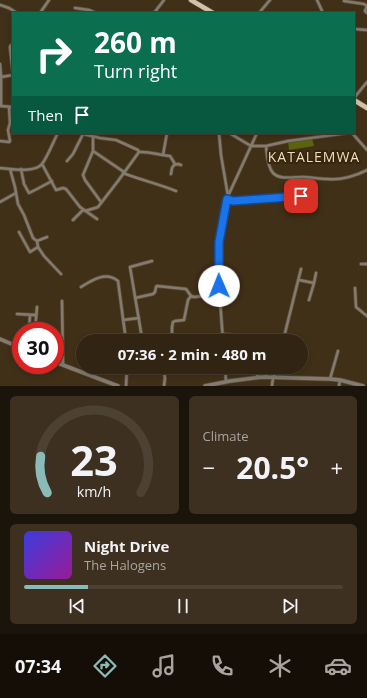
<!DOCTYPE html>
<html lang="en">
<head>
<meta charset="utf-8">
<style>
	body { margin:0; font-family:"Open Sans",sans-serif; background:#3d3020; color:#f1f3f6; height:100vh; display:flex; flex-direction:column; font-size:15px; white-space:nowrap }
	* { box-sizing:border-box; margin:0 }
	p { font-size:13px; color:#a8a49f }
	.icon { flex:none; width:22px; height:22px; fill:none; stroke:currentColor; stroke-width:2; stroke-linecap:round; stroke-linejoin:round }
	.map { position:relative; height:386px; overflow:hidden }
	.drawer { display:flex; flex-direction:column; gap:10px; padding:10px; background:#1b140a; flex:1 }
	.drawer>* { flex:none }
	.banner { position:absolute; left:12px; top:12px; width:343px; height:122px; border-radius:0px; box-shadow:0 2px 6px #0003,0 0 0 1px #4c4132; background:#0b6e4f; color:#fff; overflow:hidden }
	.speed { position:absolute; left:12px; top:322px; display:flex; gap:8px; font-size:20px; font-weight:700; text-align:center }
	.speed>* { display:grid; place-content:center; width:52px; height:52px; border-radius:50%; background:#312412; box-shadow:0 2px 6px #0003,0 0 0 1px #4c4132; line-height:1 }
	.speed .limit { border:6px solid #d22; background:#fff; color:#111 }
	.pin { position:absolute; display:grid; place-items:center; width:34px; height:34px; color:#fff; margin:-17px; border-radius:8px; box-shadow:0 2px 6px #0006 }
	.me { position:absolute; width:44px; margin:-22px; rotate:359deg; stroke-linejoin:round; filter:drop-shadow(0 0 3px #0008) }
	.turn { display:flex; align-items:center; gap:14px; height:84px; padding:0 16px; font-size:18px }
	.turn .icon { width:52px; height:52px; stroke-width:2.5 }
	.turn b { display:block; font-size:28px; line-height:34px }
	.then { display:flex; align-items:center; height:38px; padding:0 16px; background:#0003; gap:8px; font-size:15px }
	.big { font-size:30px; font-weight:700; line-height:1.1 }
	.drawer .tile { flex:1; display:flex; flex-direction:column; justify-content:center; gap:6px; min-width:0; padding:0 14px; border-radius:6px; background:#3d3020 }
	.drawer .dial { align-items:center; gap:0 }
	.dial svg { height:104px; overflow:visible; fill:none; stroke:#4c4132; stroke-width:7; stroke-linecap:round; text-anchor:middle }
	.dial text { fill:#f1f3f6; stroke:none }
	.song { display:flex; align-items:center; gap:12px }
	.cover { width:48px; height:48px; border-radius:6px; background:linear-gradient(135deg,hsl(240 70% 55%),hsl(300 70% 35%)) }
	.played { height:4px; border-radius:2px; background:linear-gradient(90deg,#8bbbb9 20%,#4c4132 20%) }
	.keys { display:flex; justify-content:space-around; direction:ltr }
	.heat { display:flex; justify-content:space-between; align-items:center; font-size:22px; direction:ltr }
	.drawer .tiles { flex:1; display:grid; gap:10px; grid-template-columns:1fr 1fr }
	.tile:last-child { grid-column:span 2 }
	.trip { position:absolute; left:76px; top:334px; width:232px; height:40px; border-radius:20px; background:#312412; box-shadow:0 2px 6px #0003,0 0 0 1px #4c4132; font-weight:700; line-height:40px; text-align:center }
	.tab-bar { display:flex; height:64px; justify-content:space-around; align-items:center; background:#140e07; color:#a8a49f }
	.tab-bar .icon { width:28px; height:28px }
	.tab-bar .active { color:#8bbbb9 }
	.tab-bar b { font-size:18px; color:#f1f3f6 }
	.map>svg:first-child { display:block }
	.green { fill:#5a640f }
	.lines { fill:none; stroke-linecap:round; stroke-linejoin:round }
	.minor-casing { stroke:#5d4d36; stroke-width:4 }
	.tertiary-casing { stroke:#5d4d36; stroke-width:5 }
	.primary-casing { stroke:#5d4d36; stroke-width:6 }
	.minor { stroke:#837b6f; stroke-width:2.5 }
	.tertiary { stroke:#837b6f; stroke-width:3.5 }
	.primary { stroke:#d2c2a9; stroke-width:4.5 }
	.route-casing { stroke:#114b97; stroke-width:10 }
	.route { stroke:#1a73e8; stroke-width:7 }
	.labels { text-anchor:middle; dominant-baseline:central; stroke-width:4; stroke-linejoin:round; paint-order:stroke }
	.quarter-label { font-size:14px; letter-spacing:1px; fill:#f2dcbf; stroke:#37260d }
</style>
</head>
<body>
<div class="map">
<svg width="367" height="386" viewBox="0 0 367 386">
	<rect width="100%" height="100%" fill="#413018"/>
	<path class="green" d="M312,138L314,146L289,150L288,141Z"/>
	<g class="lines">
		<g class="minor-casing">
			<path id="minor" d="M317,0L323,13
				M344,1L364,4L367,6L365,11L367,13
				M0,5L9,8L17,13
				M75,8L89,10L96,13
				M40,13L49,0
				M154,13L164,0
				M259,13L270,0
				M354,29L367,30
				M0,64L1,77V106
				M1,77L13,75L10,47L11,45L13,44
				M354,98L367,82
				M0,106L13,107
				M79,133L100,138L116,140L138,150L139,152C149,151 159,155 170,156L175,164
				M219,133L221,155L228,196
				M230,133L231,134L251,146H266L288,141L348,133
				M352,133L367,150
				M93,137V151L83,175L85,180L101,202
				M0,141L9,142L10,141L8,130L10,123L9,107
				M266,146C267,154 267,166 273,173C280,180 293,177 303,177C311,177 319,179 328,179C341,180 355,176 367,170
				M93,151L124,172
				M163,155L167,133
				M67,161L73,154L83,134
				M42,164L56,190L63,188L66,189L80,207L97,219
				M0,168C11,169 35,173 42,164C48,156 53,142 58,133
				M10,169L15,187L18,204L24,215L33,238L37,241L47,237
				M21,169L24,184L29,193L37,189L52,181
				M123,173C141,180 159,184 176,191
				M171,174L172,168L174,165L178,164L181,165
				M227,199L233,201L301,196
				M0,202L16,193
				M85,211L95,208L98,207L118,181L139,152
				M73,220L83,210
				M19,232L30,252L38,247L37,241
				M38,247L44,256L61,274
				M361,264H367
				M299,280L314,283L309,300
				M314,283L316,273
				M81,287C92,280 106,271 118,281L126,341
				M355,288L356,307L367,316
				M135,298L153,294L155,292L156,287L157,286L186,289L191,296L194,297L220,294
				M62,301L63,365
				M17,314L36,315
				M123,320L139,318
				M29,331L30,315
				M35,331L37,307
				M223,334L244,336L250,335
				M126,340L142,339V338L130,267L152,261
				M172,341V327L173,322L175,321L184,320L188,300L191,296
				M223,341L219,286V242L228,196L257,133
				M283,341L301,269
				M163,367L165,378L164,386
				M225,367L226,381
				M266,377L267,367
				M257,378L258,367
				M330,379L338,351
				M126,386L127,367
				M272,386C272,380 275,373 276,367
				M339,386L340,380"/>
		</g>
		<g class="tertiary-casing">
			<path id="tertiary" d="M0,339L21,348
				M55,362L118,386
				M205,386L230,381L262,377L330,379L340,380L363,386"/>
		</g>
		<g class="primary-casing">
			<path id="primary" d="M191,0L213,13
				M354,100L367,108"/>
		</g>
		<use href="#minor" class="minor"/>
		<use href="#tertiary" class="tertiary"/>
		<use href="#primary" class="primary"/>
	</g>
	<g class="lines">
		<g class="route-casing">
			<path id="route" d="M219,286V242L227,199L233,201L301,196"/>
		</g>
		<use href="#route" class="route"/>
	</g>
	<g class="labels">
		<g class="quarter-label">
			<text x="314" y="156">KATALEMWA</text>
		</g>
	</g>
</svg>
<div class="speed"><div class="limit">30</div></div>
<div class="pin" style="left:301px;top:196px;background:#d93025"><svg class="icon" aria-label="arrive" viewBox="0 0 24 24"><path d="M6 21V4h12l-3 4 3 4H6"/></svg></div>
<svg class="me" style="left:219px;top:286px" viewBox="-20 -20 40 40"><circle r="19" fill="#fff"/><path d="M0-13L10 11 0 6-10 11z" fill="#1a73e8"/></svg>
<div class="trip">07:36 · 2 min · 480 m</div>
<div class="banner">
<div class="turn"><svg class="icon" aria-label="right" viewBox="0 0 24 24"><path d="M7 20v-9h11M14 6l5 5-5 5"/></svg><div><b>260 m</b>Turn right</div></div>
<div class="then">Then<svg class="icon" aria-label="arrive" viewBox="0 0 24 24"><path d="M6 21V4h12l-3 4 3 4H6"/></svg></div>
</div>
</div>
<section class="drawer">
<div class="tiles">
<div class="tile dial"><svg viewBox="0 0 100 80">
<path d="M14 69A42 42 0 1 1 86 69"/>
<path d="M14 69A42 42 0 0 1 9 41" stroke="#8bbbb9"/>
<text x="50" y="56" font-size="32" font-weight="700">23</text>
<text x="50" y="72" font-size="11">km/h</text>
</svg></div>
<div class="tile"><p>Climate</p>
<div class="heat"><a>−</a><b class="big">20.5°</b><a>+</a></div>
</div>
<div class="tile">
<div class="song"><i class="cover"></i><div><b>Night Drive</b><p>The Halogens</p></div></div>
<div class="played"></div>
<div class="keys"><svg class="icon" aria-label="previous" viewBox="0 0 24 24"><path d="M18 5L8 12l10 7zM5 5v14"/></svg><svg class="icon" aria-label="pause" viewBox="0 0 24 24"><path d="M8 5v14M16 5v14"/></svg><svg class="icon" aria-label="next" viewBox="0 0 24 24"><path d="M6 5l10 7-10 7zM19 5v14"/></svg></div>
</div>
</div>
</section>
<nav class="tab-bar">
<b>07:34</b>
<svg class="icon active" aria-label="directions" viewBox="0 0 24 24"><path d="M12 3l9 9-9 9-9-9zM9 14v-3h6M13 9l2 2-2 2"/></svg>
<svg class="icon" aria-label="music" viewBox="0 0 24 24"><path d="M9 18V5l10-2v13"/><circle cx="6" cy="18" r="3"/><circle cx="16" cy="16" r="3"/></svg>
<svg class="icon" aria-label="phone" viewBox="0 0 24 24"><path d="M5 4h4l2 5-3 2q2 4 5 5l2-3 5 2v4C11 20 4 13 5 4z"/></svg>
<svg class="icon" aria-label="climate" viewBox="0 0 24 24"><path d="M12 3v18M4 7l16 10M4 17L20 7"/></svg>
<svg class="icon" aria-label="car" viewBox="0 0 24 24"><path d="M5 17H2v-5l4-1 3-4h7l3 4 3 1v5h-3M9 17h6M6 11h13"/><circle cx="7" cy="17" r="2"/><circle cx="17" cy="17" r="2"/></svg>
</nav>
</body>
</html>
